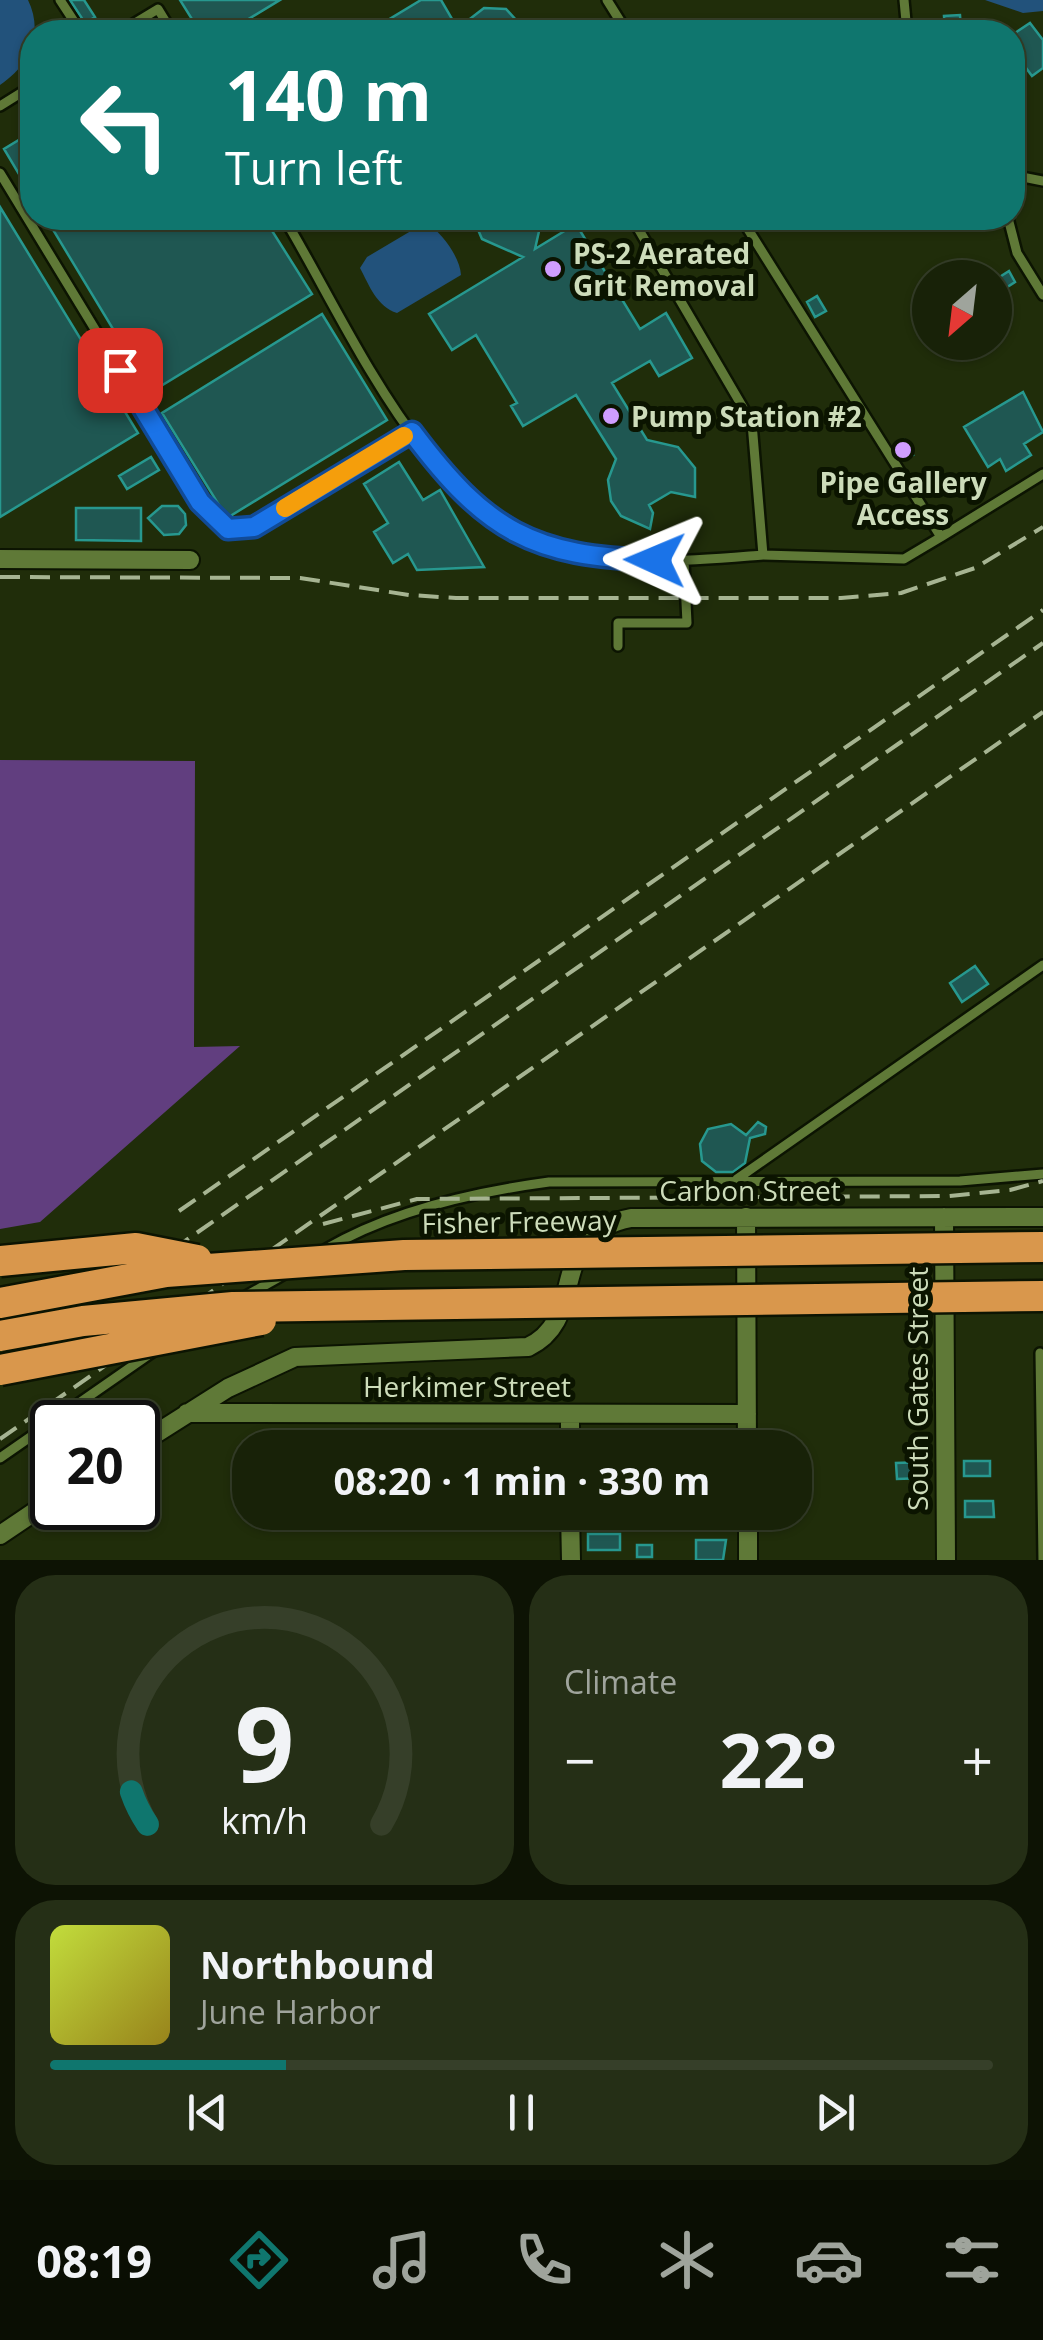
<!DOCTYPE html>
<html lang="en">
<head>
<meta charset="utf-8">
<style>
	body { margin:0; font-family:"Open Sans",sans-serif; background:#252f16; color:#f1f3f6; height:100vh; display:flex; flex-direction:column; font-size:38px; white-space:nowrap }
	* { box-sizing:border-box; margin:0 }
	p { font-size:32px; color:#9fa49c }
	.icon { flex:none; width:55px; height:55px; fill:none; stroke:currentColor; stroke-width:2; stroke-linecap:round; stroke-linejoin:round }
	.map { position:relative; height:1560px; overflow:hidden }
	.details { display:flex; flex-direction:column; gap:15px; padding:15px; background:#0d1304; flex:1 }
	.details>* { flex:none }
	.top-card { position:absolute; left:20px; top:20px; width:1005px; height:210px; border-radius:40px; box-shadow:0 2px 8px #0004,0 0 0 2px #363f29; background:#0f766e; color:#fff; overflow:hidden }
	.needle { width:65px; rotate:208deg }
	.tools { position:absolute; left:912px; top:260px; display:grid; gap:20px }
	.tools a { display:grid; place-items:center; width:100px; height:100px; border-radius:50%; background:#182208; box-shadow:0 2px 8px #0004,0 0 0 2px #363f29; font-size:50px }
	.speed { position:absolute; left:30px; top:1400px; display:flex; gap:20px; font-size:50px; font-weight:700; text-align:center }
	.speed>* { display:grid; place-content:center; width:130px; height:130px; border-radius:50%; background:#182208; box-shadow:0 2px 8px #0004,0 0 0 2px #363f29; line-height:1 }
	.speed .limit { border:5px solid #111; border-radius:15px; background:#fff; color:#111 }
	.pin { position:absolute; display:grid; place-items:center; width:85px; height:85px; color:#fff; margin:-42px; border-radius:20px; box-shadow:0 5px 15px #0006 }
	.me { position:absolute; width:110px; margin:-55px; rotate:271deg; stroke-linejoin:round; filter:drop-shadow(0 0 8px #0008) }
	.turn { display:flex; align-items:center; gap:35px; height:210px; padding:0 40px; font-size:45px }
	.turn .icon { width:130px; height:130px; stroke-width:2.5 }
	.turn b { display:block; font-size:70px; line-height:85px }
	.big { font-size:75px; font-weight:700; line-height:1.1 }
	.details .card { flex:1; display:flex; flex-direction:column; justify-content:center; gap:15px; min-width:0; padding:0 35px; border-radius:40px; background:#252f16 }
	.details .dial { align-items:center; gap:0 }
	.dial svg { height:260px; overflow:visible; fill:none; stroke:#363f29; stroke-width:7; stroke-linecap:round; text-anchor:middle }
	.dial text { fill:#f1f3f6; stroke:none }
	.song { display:flex; align-items:center; gap:30px }
	.cover { width:120px; height:120px; border-radius:15px; background:linear-gradient(135deg,hsl(70 70% 55%),hsl(50 70% 35%)) }
	.played { height:10px; border-radius:5px; background:linear-gradient(90deg,#0f766e 25%,#363f29 25%) }
	.keys { display:flex; justify-content:space-around; direction:ltr }
	.heat { display:flex; justify-content:space-between; align-items:center; font-size:55px; direction:ltr }
	.details .tiles { flex:1; display:grid; gap:15px; grid-template-columns:1fr 1fr }
	.card:last-child { grid-column:span 2 }
	.trip { position:absolute; left:232px; top:1430px; width:580px; height:100px; border-radius:40px; background:#182208; box-shadow:0 2px 8px #0004,0 0 0 2px #363f29; font-weight:700; line-height:100px; text-align:center }
	.tabs { display:flex; height:160px; justify-content:space-around; align-items:center; background:#0a0e03; color:#9fa49c }
	.tabs .icon { width:70px; height:70px }
	.tabs .active { color:#0f766e }
	.tabs b { font-size:45px; color:#f1f3f6 }
	.map>svg:first-child { display:block }
	.green { fill:#613e7f }
	.water { fill:#22527b }
	.building { fill:#1f5752; stroke:#27988f; stroke-width:2.5 }
	.lines { fill:none; stroke-linecap:round; stroke-linejoin:round }
	.lane-casing { stroke:#0c1402; stroke-width:14 }
	.street-casing { stroke:#0c1402; stroke-width:22 }
	.lane { stroke:#5f7937; stroke-width:9 }
	.street { stroke:#5f7937; stroke-width:18 }
	.rail { stroke:#a6b492; stroke-width:4; stroke-dasharray:20 10; stroke-linecap:butt }
	.highway-bridge-casing { stroke:#0c1402; stroke-width:35; stroke-linecap:butt }
	.highway-bridge { stroke:#d9974c; stroke-width:30 }
	.route-casing { stroke:#114b97; stroke-width:25 }
	.route { stroke:#1a73e8; stroke-width:18 }
	.slow { stroke:#f59e0b; stroke-width:18 }
	.poi-dot { fill:#d09dff; stroke:#0b1400; stroke-width:4 }
	.labels { text-anchor:middle; dominant-baseline:central; stroke-width:10; stroke-linejoin:round; paint-order:stroke }
	.poi-label { font-size:28px; font-weight:bold; fill:#cddcba; stroke:#0b1400; text-anchor:start }
	.street-label { font-size:28px; fill:#cddcba; stroke:#0b1400 }
</style>
</head>
<body>
<div class="map">
<svg width="1043" height="1560" viewBox="0 0 1043 1560">
	<rect width="100%" height="100%" fill="#202d0a"/>
	<path class="green" d="M0,760L195,761L194,1047L240,1046L40,1222L0,1229Z"/>
	<path class="water" d="M0,0H28C44,33 30,65 0,85Z
		M985,0H1043V11L1023,13Z
		M426,222C442,233 460,257 461,275L397,313C377,307 369,285 360,268L367,257Z"/>
	<path class="building" d="M70,0H84L95,17L85,23Z
		M180,0H280L227,32H200Z
		M421,0H441L455,24L442,32H395L388,20Z
		M484,8L506,9L527,32H453Z
		M960,15L961,29L945,30L944,16Z
		M1030,23L1043,40V68L1032,76L1012,49V35Z
		M32,132V196L4,149Z
		M0,207L138,433L0,517Z
		M46,218H264L312,294L151,392Z
		M473,218H542L535,249L576,224L640,329L666,313L692,358L659,376L650,361L612,383L647,440L678,447L695,468V497L671,492L649,505L653,513L650,529L621,516L611,501L608,480L616,459L576,395L523,426L511,406L517,403L476,335L452,350L429,314L523,257L482,239Z
		M1009,271L1015,282L995,295V280Z
		M817,296L826,311L815,317L807,302Z
		M322,314L387,420L227,518L162,413Z
		M1023,392L1043,432L1024,444L1031,455L1006,471L1000,459L988,467L964,427Z
		M904,440L913,455L903,460L894,446Z
		M151,457L159,470L127,489L119,476Z
		M399,462L423,500L440,490L484,567L417,570L408,554L393,563L374,532L388,523L364,484Z
		M162,506H178L185,514L186,525L179,534L164,535L148,518Z
		M76,508H141V541L76,540Z
		M975,966L988,984L962,1002L950,983Z
		M758,1122L766,1127L765,1134L750,1138L745,1163L733,1172H716L702,1161L700,1144L708,1129L731,1124L746,1135Z
		M668,1436H684V1448H668Z
		M964,1461H990V1476H964Z
		M924,1462L925,1478L897,1479L896,1463Z
		M965,1501H993L994,1517H965Z
		M588,1534H620V1550H588Z
		M696,1540H726L723,1560H696Z
		M637,1545H652V1557H637Z"/>
	<g class="lines">
		<g class="lane-casing">
			<path id="lane" d="M60,0L81,32
				M607,0L627,32
				M904,0L907,32
				M120,32L158,9L172,32
				M0,106L32,86
				M0,173L200,502C215,522 228,535 254,527L412,432
				M1012,175L1043,181
				M284,218C349,325 430,524 566,553C629,567 699,560 763,555
				M632,218L752,423L763,555L904,559L941,537
				M741,218L941,537L1043,474
				M1008,218L1017,253L1043,295
				M618,646V623H687L684,561
				M737,1179L1043,965
				M326,1249C391,1211 474,1192 549,1182L960,1181L1043,1174
				M244,1297L283,1275
				M1040,1353L1043,1560
				M0,1458L154,1351"/>
		</g>
		<g class="street-casing">
			<path id="street" d="M0,559L190,560
				M746,1217L747,1448
				M944,1217L946,1560
				M187,1413L747,1414
				M138,1445L228,1388L295,1357L528,1347C590,1318 543,1235 631,1218L1043,1217
				M570,1448V1414
				M570,1512L571,1560
				M748,1512V1560
				M0,1535L52,1500"/>
		</g>
		<use href="#lane" class="lane"/>
		<use href="#street" class="street"/>
		<path class="rail" d="M0,577L300,578L409,595L456,598H841L901,593L975,568L1043,527
			M179,1211L1043,610
			M323,1224L417,1199L949,1196L1010,1190L1043,1181
			M0,1370L1043,643
			M0,1439L1043,712"/>
		<g class="highway-bridge-casing">
			<path id="highway-bridge" d="M0,1261L136,1248L197,1260
				M0,1303L166,1272L404,1255L1043,1247
				M0,1336L83,1321L233,1307L1043,1296
				M0,1370L261,1320"/>
		</g>
		<use href="#highway-bridge" class="highway-bridge"/>
	</g>
	<g class="lines">
		<g class="route-casing">
			<path id="route" d="M120,370L200,502L228,529L254,527L412,432C486,531 533,557 655,560"/>
		</g>
		<use href="#route" class="route"/>
		<path class="slow" d="M285,508L404,436"/>
	</g>
	<g class="poi-dot">
		<circle cx="553" cy="269" r="10"/>
		<circle cx="611" cy="416" r="10"/>
		<circle cx="903" cy="450" r="10"/>
	</g>
	<g class="labels">
		<g class="poi-label">
			<text x="573" y="253">PS-2 Aerated<tspan x="573" dy="32">Grit Removal</tspan></text>
			<text x="631" y="416">Pump Station #2</text>
			<text x="903" y="482" text-anchor="middle">Pipe Gallery<tspan x="903" dy="32">Access</tspan></text>
		</g>
		<g class="street-label">
			<text x="750" y="1190">Carbon Street</text>
			<text transform="translate(519 1221) rotate(-1)">Fisher Freeway</text>
			<text x="467" y="1386">Herkimer Street</text>
			<text transform="translate(917 1389) rotate(-90)">South Gates Street</text>
		</g>
	</g>
</svg>
<div class="tools">
<a><svg class="needle" viewBox="-14 -14 28 28"><path d="M0-13l5 13h-10z" fill="#e53935"/><path d="M0 13l5-13h-10z" fill="#9fa49c"/></svg></a>
</div>
<div class="speed"><div class="limit">20</div></div>
<div class="pin" style="left:120px;top:370px;background:#d93025"><svg class="icon" aria-label="arrive" viewBox="0 0 24 24"><path d="M6 21V4h12l-3 4 3 4H6"/></svg></div>
<svg class="me" style="left:655px;top:560px" viewBox="-20 -20 40 40"><path d="M0-17L14 15 0 8-14 15z" fill="#1a73e8" stroke="#fff" stroke-width="4"/></svg>
<div class="trip">08:20 · 1 min · 330 m</div>
<div class="top-card">
<div class="turn"><svg class="icon" aria-label="left" viewBox="0 0 24 24"><path d="M17 20v-9H6M10 6l-5 5 5 5"/></svg><div><b>140 m</b>Turn left</div></div>
</div>
</div>
<section class="details">
<div class="tiles">
<div class="card dial"><svg viewBox="0 0 100 80">
<path d="M14 69A42 42 0 1 1 86 69"/>
<path d="M14 69A42 42 0 0 1 9 59" stroke="#0f766e"/>
<text x="50" y="56" font-size="32" font-weight="700">9</text>
<text x="50" y="72" font-size="11">km/h</text>
</svg></div>
<div class="card"><p>Climate</p>
<div class="heat"><a>−</a><b class="big">22°</b><a>+</a></div>
</div>
<div class="card">
<div class="song"><i class="cover"></i><div><b>Northbound</b><p>June Harbor</p></div></div>
<div class="played"></div>
<div class="keys"><svg class="icon" aria-label="previous" viewBox="0 0 24 24"><path d="M18 5L8 12l10 7zM5 5v14"/></svg><svg class="icon" aria-label="pause" viewBox="0 0 24 24"><path d="M8 5v14M16 5v14"/></svg><svg class="icon" aria-label="next" viewBox="0 0 24 24"><path d="M6 5l10 7-10 7zM19 5v14"/></svg></div>
</div>
</div>
</section>
<nav class="tabs">
<b>08:19</b>
<svg class="icon active" aria-label="directions" viewBox="0 0 24 24"><path d="M12 3l9 9-9 9-9-9zM9 14v-3h6M13 9l2 2-2 2"/></svg>
<svg class="icon" aria-label="music" viewBox="0 0 24 24"><path d="M9 18V5l10-2v13"/><circle cx="6" cy="18" r="3"/><circle cx="16" cy="16" r="3"/></svg>
<svg class="icon" aria-label="phone" viewBox="0 0 24 24"><path d="M5 4h4l2 5-3 2q2 4 5 5l2-3 5 2v4C11 20 4 13 5 4z"/></svg>
<svg class="icon" aria-label="climate" viewBox="0 0 24 24"><path d="M12 3v18M4 7l16 10M4 17L20 7"/></svg>
<svg class="icon" aria-label="car" viewBox="0 0 24 24"><path d="M5 17H2v-5l4-1 3-4h7l3 4 3 1v5h-3M9 17h6M6 11h13"/><circle cx="7" cy="17" r="2"/><circle cx="17" cy="17" r="2"/></svg>
<svg class="icon" aria-label="filters" viewBox="0 0 24 24"><path d="M4 7h16M4 17h16"/><circle cx="9" cy="7" r="2"/><circle cx="15" cy="17" r="2"/></svg>
</nav>
</body>
</html>
